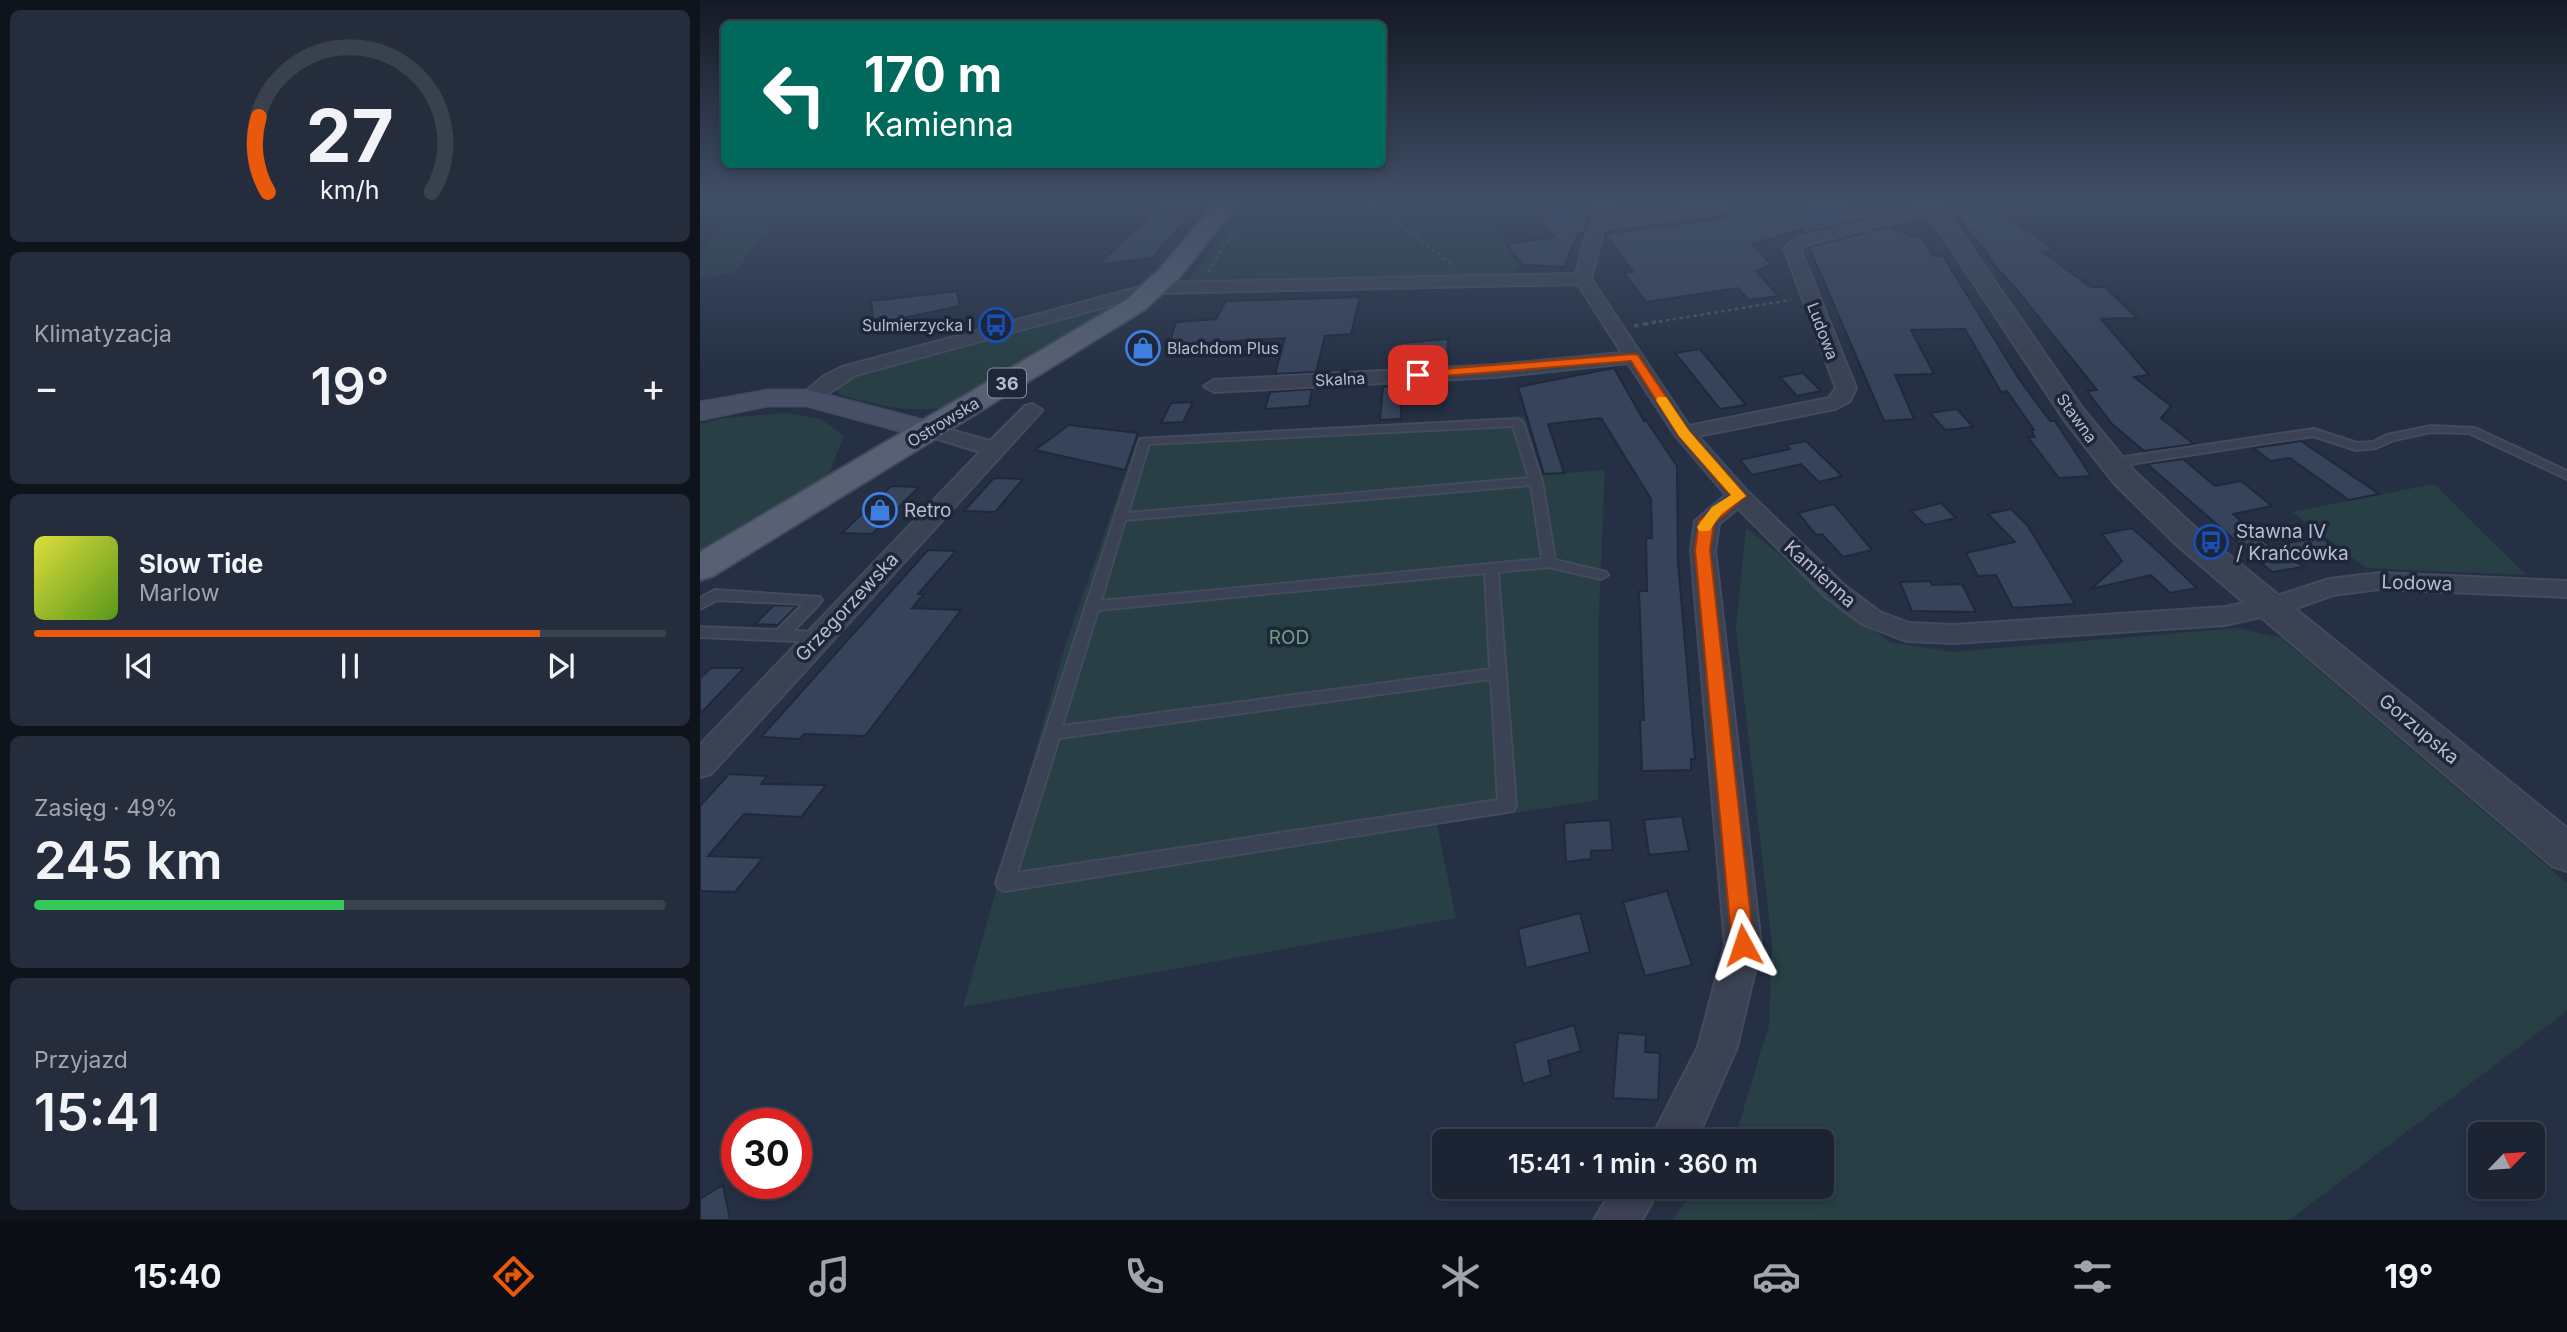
<!DOCTYPE html>
<html lang="pl">
<head>
<meta charset="utf-8">
<style>
	body { margin:0; font-family:Inter,sans-serif; background:#252c3b; color:#f1f3f6; height:100vh; display:flex; flex-direction:column; font-size:26px; white-space:nowrap }
	* { box-sizing:border-box; margin:0 }
	p { font-size:23px; color:#a0a4ac }
	.icon { flex:none; width:38px; height:38px; fill:none; stroke:currentColor; stroke-width:2; stroke-linecap:round; stroke-linejoin:round }
	.map { position:relative; flex:1; overflow:hidden }
	.side { display:flex; flex-direction:column; gap:10px; padding:10px; background:#0f141c; width:700px }
	.side>* { flex:none }
	.hud { position:absolute; left:21px; top:21px; width:665px; height:147px; border-radius:10px; box-shadow:0 4px 10px #0003,0 0 0 2px #3a414e; background:#00695c; color:#fff; overflow:hidden }
	.needle { width:46px; rotate:65deg }
	.buttons { position:absolute; left:1768px; top:1122px; display:grid; gap:14px }
	.buttons a { display:grid; place-items:center; width:77px; height:77px; border-radius:10px; background:#1c2433; box-shadow:0 4px 10px #0003,0 0 0 2px #3a414e; font-size:35px }
	.speed { position:absolute; left:21px; top:1108px; display:flex; gap:14px; font-size:35px; font-weight:700; text-align:center }
	.speed>* { display:grid; place-content:center; width:91px; height:91px; border-radius:50%; background:#1c2433; box-shadow:0 4px 10px #0003,0 0 0 2px #3a414e; line-height:1 }
	.speed .limit { border:10px solid #d22; background:#fff; color:#111 }
	.pin { position:absolute; display:grid; place-items:center; width:60px; height:60px; color:#fff; margin:-30px; border-radius:14px; box-shadow:0 4px 10px #0006 }
	.me { position:absolute; width:77px; margin:-38px; rotate:355deg; stroke-linejoin:round; filter:drop-shadow(0 0 5px #0008) }
	.turn { display:flex; align-items:center; gap:24px; height:147px; padding:0 28px; font-size:32px }
	.turn .icon { width:91px; height:91px; stroke-width:2.5 }
	.turn b { display:block; font-size:49px; line-height:60px }
	.big { font-size:52px; font-weight:600; line-height:1.1 }
	.side .card { flex:1; display:flex; flex-direction:column; justify-content:center; gap:10px; min-width:0; padding:0 24px; border-radius:10px; background:#252c3b }
	.side .dial { align-items:center; gap:0 }
	.dial svg { height:182px; overflow:visible; fill:none; stroke:#3a414e; stroke-width:7; stroke-linecap:round; text-anchor:middle }
	.dial text { fill:#f1f3f6; stroke:none }
	.song { display:flex; align-items:center; gap:21px }
	.cover { width:84px; height:84px; border-radius:10px; background:linear-gradient(135deg,hsl(60 70% 55%),hsl(90 70% 35%)) }
	.played { height:7px; border-radius:4px; background:linear-gradient(90deg,#ea580c 80%,#3a414e 80%) }
	.keys { display:flex; justify-content:space-around; direction:ltr }
	.heat { display:flex; justify-content:space-between; align-items:center; font-size:38px; direction:ltr }
	.charge { height:10px; border-radius:5px; background:linear-gradient(90deg,#34c759 49%,#3a414e 0) }
	.trip { position:absolute; left:732px; top:1129px; width:402px; height:70px; border-radius:10px; background:#1c2433; box-shadow:0 4px 10px #0003,0 0 0 2px #3a414e; font-weight:600; line-height:70px; text-align:center }
	.menu { display:flex; height:112px; justify-content:space-around; align-items:center; background:#0b0e14; color:#a0a4ac }
	.menu .icon { width:49px; height:49px }
	.menu .current { color:#ea580c }
	.menu b { font-size:32px; color:#f1f3f6 }
	main { display:flex; flex:1; min-height:0 }
	.map>svg:first-child { display:block }
	.green { fill:#273f45 }
	.building { fill:#37435a; stroke:#20293b; stroke-width:2 }
	.lines { fill:none; stroke-linecap:round; stroke-linejoin:round }
	.service-casing { stroke:#434b5d; stroke-width:4 }
	.minor-casing { stroke:#434b5d; stroke-width:4 }
	.tertiary-casing { stroke:#434b5d; stroke-width:4 }
	.secondary-casing { stroke:#434b5d; stroke-width:3 }
	.primary-casing { stroke:#434b5d; stroke-width:4 }
	.path-far1 { stroke:#41585c; stroke-width:2.5; stroke-dasharray:3.5 3.5; stroke-linecap:butt }
	.path { stroke:#41585c; stroke-width:3.5; stroke-dasharray:4.5 4.5; stroke-linecap:butt }
	.service { fill:#3a4253; fill-rule:evenodd }
	.minor { fill:#3a4253; fill-rule:evenodd }
	.tertiary { fill:#3a4253; fill-rule:evenodd }
	.secondary { fill:#475067; fill-rule:evenodd }
	.primary { fill:#586173; fill-rule:evenodd }
	.route { fill:#ea580c; stroke:#983908; stroke-width:2 }
	.slow { fill:#f59e0b }
	.labels { text-anchor:middle; dominant-baseline:central; stroke-width:7; stroke-linejoin:round; paint-order:stroke }
	.far-poi-label { font-size:16px; fill:#b7bdcd; stroke:#1e2739; text-anchor:end }
	.far-street-label { font-size:16px; fill:#b7bdcd; stroke:#1e2739 }
	.shield { fill:#1e2739; stroke:#8990a1; stroke-width:2 }
	.shield-label { font-size:18px; font-weight:bold; fill:#b7bdcd }
	.poi-label { font-size:19px; fill:#b7bdcd; stroke:#1e2739; text-anchor:start }
	.street-label { font-size:19px; fill:#b7bdcd; stroke:#1e2739 }
	.park-label { font-size:19px; fill:#6d9f7d; stroke:#1e2739 }
</style>
</head>
<body>
<main>
<section class="side">
<div class="card dial"><svg viewBox="0 0 100 80">
<path d="M14 69A42 42 0 1 1 86 69"/>
<path d="M14 69A42 42 0 0 1 10 36" stroke="#ea580c"/>
<text x="50" y="56" font-size="32" font-weight="700">27</text>
<text x="50" y="72" font-size="11">km/h</text>
</svg></div>
<div class="card"><p>Klimatyzacja</p>
<div class="heat"><a>−</a><b class="big">19°</b><a>+</a></div>
</div>
<div class="card">
<div class="song"><i class="cover"></i><div><b>Slow Tide</b><p>Marlow</p></div></div>
<div class="played"></div>
<div class="keys"><svg class="icon" aria-label="previous" viewBox="0 0 24 24"><path d="M18 5L8 12l10 7zM5 5v14"/></svg><svg class="icon" aria-label="pause" viewBox="0 0 24 24"><path d="M8 5v14M16 5v14"/></svg><svg class="icon" aria-label="next" viewBox="0 0 24 24"><path d="M6 5l10 7-10 7zM19 5v14"/></svg></div>
</div>
<div class="card"><p>Zasięg · 49%</p><b class="big">245 km</b><div class="charge"></div></div>
<div class="card"><p>Przyjazd</p><b class="big">15:41</b></div>
</section>
<div class="map">
<svg width="1867" height="1220" viewBox="0 0 1867 1220">
	<rect width="100%" height="100%" fill="#253044"/>
	<path class="green" d="M45,199H89L35,272L0,279V253Z
		M549,199H769L822,266L807,276L487,281Z
		M939,199H1013L1014,205L989,211L985,208L968,210L970,213L955,211L957,215L945,212L947,216L934,213L936,217H922L916,213L921,201Z
		M413,305H422L254,405C214,416 180,405 141,395L135,388L154,375Z
		M85,413L121,419L144,436L126,481L0,556V424L24,418Z
		M824,416L842,475L905,470L899,611L898,800L737,825L756,918L263,1007L365,646L438,437Z
		M1734,484L1826,575L1666,568L1592,512Z
		M1046,527L1154,617L1190,642L1252,652L1537,628L1581,638L1867,883V1011L1589,1220H973L996,1187L1122,1186V1141H1027L1039,1124L1069,1025L1072,944L1036,628Z"/>
	<path class="building" d="M466,199H505L452,258L398,265Z
		M1128,199H1138L1173,217L1103,234L1102,230L1052,244L1072,265L1056,271L1079,296L1048,300L1038,288L946,302L924,273L933,272L905,234L1097,208Z
		M874,204L889,220L884,233H878L864,267L822,265L806,244L854,237L838,220L846,219L839,209Z
		M1296,208L1355,250L1343,252L1391,287H1405L1437,318L1401,319L1449,375L1434,377L1471,406L1461,418L1494,444L1444,451L1412,424L1387,391L1397,390L1316,289L1286,256H1289L1256,214Z
		M1190,226L1212,237H1222L1234,256H1243L1319,379L1350,421H1355L1391,476L1359,478L1328,437H1335L1331,430H1334L1307,391L1301,392L1265,329L1211,330L1234,374L1195,375L1214,419L1184,421L1109,247Z
		M257,291L260,306L180,323L179,318L173,320L171,301Z
		M660,297L651,334L625,336L616,372L575,374L585,338L469,345L476,322L516,319L526,301Z
		M748,339L747,365L697,368L701,343Z
		M1000,349L1032,388L1046,405L1020,409L975,353Z
		M914,368L944,421L946,420L977,466L978,562L995,759H991V770L942,771L940,720H944L939,591H947L946,538H952L951,499L901,418L848,424L864,473L844,474L818,387Z
		M1103,373L1121,391L1097,396L1080,377Z
		M746,382V399L701,401V419L680,420L683,387Z
		M612,389L609,406L565,409L570,392Z
		M493,402L483,422L461,423L471,403Z
		M1257,409L1273,427L1245,430L1230,413Z
		M369,425L438,433L425,470L335,450Z
		M1106,441L1142,476L1119,482L1101,464L1052,475L1040,460L1090,449L1086,445Z
		M1601,441L1679,494L1649,500L1590,458L1571,461L1553,448Z
		M1483,459L1515,486L1541,481L1572,506L1533,514L1570,546L1621,537L1640,552L1596,561L1603,567L1572,572L1447,464Z
		M294,478L323,479L295,512L264,511Z
		M191,486L219,487L172,534L142,533Z
		M1241,503L1256,518L1225,525L1211,511Z
		M1134,504L1172,550L1143,557L1122,534L1116,535L1098,513Z
		M1311,509L1328,526L1375,604L1313,608L1296,575L1278,576L1266,553L1315,542L1288,514Z
		M1432,528L1462,555L1497,588L1470,593L1451,575L1391,589L1422,561L1402,534Z
		M228,550L256,551L218,594H224L212,608L261,610L165,736L104,734L100,739L61,737Z
		M1230,581L1232,585L1262,584L1276,612L1212,611L1200,582Z
		M74,605L97,606L78,625L55,624Z
		M11,668H44L0,714V678Z
		M29,774L67,776L61,784L126,785L101,817L44,814L8,856L63,858L35,892L0,891V806Z
		M982,816L989,851L949,855L944,820Z
		M910,820L913,850L891,851V859L866,862L864,823Z
		M967,891L992,965L945,976L923,902Z
		M880,913L890,952L826,968L818,929Z
		M874,1025L881,1051L848,1061L851,1075L823,1084L814,1043Z
		M918,1033L946,1035L945,1052L960,1053L958,1100L913,1098Z
		M23,1185L30,1220H0V1199Z"/>
	<g class="lines">
		<g class="service-casing">
			<path id="service" d="M923,199L904,204L900,202L908,199Z
				M817,419L823,422L842,481L855,560L906,572L908,575L901,579L849,567L798,572L816,806L813,811L305,891L299,889L296,883L440,439ZM813,426L829,478L428,513L449,444ZM831,485L842,559L401,601L425,520ZM785,573L790,669L362,726L398,610ZM791,679L798,800L317,873L359,738Z
				M1731,426L1775,428L1867,471V479L1769,433L1731,432L1694,440L1676,448L1656,450L1613,436L1411,467L1405,463L1411,459L1614,429L1657,443L1673,442L1687,435Z
				M15,590L120,597L122,600L120,603L93,631L119,632L126,637L119,642L0,637V627L77,630L103,604L17,600L0,609V598Z"/>
		</g>
		<g class="minor-casing">
			<path id="minor" d="M895,199H909L912,210L909,218L1011,206L1010,199H1024L1026,209L1019,213L904,228L891,279L989,426L1129,398L1136,388L1084,248L1097,238L1237,205V211L1109,244L1100,249L1156,388L1150,401L1135,409L998,436L1047,491L1144,585L1180,612L1209,623L1254,625L1525,607L1577,596L1629,579L1679,573L1867,581V597L1679,589L1633,595L1591,610L1525,625L1254,643L1206,641L1162,624L1126,597L1038,508L1019,524L1015,550L1061,945L1037,1047L1000,1132L994,1141H950L998,1047L1025,945L991,550L995,521L1026,495L975,435L928,363L794,377L514,392L504,386L514,380L794,365L922,353L878,284L456,293L156,375L115,402L108,404L98,398L124,376L142,367L455,283L876,274L887,232L898,210Z
				M332,404L342,410L339,414L11,774L0,777V745L280,452L222,434L218,430L222,426L229,424L290,441L325,406Z
				M914,1186H961L942,1220H894Z"/>
		</g>
		<g class="tertiary-casing">
			<path id="tertiary" d="M1212,199H1232L1245,210L1383,409L1435,472L1499,531L1867,828V871L1852,866L1477,545L1415,484L1365,421L1231,218Z"/>
		</g>
		<g class="secondary-casing">
			<path id="secondary" d="M68,390H108L239,424L244,430L239,436L229,439L107,406H68L0,420V402Z"/>
		</g>
		<g class="primary-casing">
			<path id="primary" d="M519,199H541L478,279L444,310L13,576L0,580V552L426,300L460,269Z"/>
		</g>
		<path class="path-far1" d="M665,199L753,265
			M508,272L534,230
			M945,324L1091,300"/>
		<path class="path" d="M934,326L956,322"/>
		<use href="#service" class="service"/>
		<use href="#minor" class="minor"/>
		<use href="#tertiary" class="tertiary"/>
		<use href="#secondary" class="secondary"/>
		<use href="#primary" class="primary"/>
	</g>
	<linearGradient id="sky" x2="0" y2="1"><stop stop-color="#141a25"/><stop offset="0.54" stop-color="#404e67"/><stop offset="1" stop-color="#404e67" stop-opacity="0"/></linearGradient>
	<rect width="1867" height="370" fill="url(#sky)"/>
	<path class="route" d="M934,354L938,355L989,431L1046,496L1014,523L1010,550L1054,945L1051,952L1043,955L1036,952L1032,945L995,550L999,521L1031,496L979,436L931,361L718,378L712,375L718,371Z"/>
	<path class="slow" d="M958,397H966L989,431L1046,496L1022,513L1009,531H999L997,527L1012,507L1031,495L979,436L956,400Z"/>
	<defs>
		<g id="bus-ring" transform="scale(1.75)"><circle r="9.5" fill="#1e2739" stroke="#1a4fb4" stroke-width="1.5"/><path d="M-5-6H5V4H4V6H2V4H-2V6H-4V4H-5ZM-3.5-4V0h7V-4ZM-3.5 1.2v1.5H-2V1.2ZM2 1.2v1.5H3.5V1.2Z" fill="#1a4fb4"/></g>
		<g id="shop-ring" transform="scale(1.75)"><circle r="9.5" fill="#1e2739" stroke="#3f7fe0" stroke-width="1.5"/><path d="M-5-2.5h2.3a2.7 3.5 0 0 1 5.4 0H5L5.5 6h-11ZM-1.5-2.5h3a1.5 2.3 0 0 0-3 0Z" fill="#3f7fe0"/></g>
	</defs>
	<g fill-rule="evenodd">
		<use href="#bus-ring" x="296" y="325"/>
		<use href="#shop-ring" x="443" y="348"/>
		<use href="#shop-ring" x="180" y="510"/>
		<use href="#bus-ring" x="1511" y="542"/>
	</g>
	<g class="labels">
		<g class="far-poi-label">
			<text x="272" y="325">Sulmierzycka I</text>
			<text x="467" y="348" text-anchor="start">Blachdom Plus</text>
		</g>
		<g class="far-street-label">
			<text transform="translate(1123 331) rotate(69)">Ludowa</text>
			<text transform="translate(640 379) rotate(-3)">Skalna</text>
			<text transform="translate(1377 418) rotate(54)">Stawna</text>
			<text transform="translate(243 422) rotate(-31)">Ostrowska</text>
		</g>
		<rect class="shield" x="288" y="368.5" width="38" height="29" rx="5"/>
		<g class="shield-label">
			<text x="307" y="383">36</text>
		</g>
		<g class="poi-label">
			<text x="204" y="510">Retro</text>
			<text x="1536" y="531">Stawna IV<tspan x="1536" dy="22">/ Krańcówka</tspan></text>
		</g>
		<g class="street-label">
			<text transform="translate(1120 574) rotate(42)">Kamienna</text>
			<text transform="translate(1717 583) rotate(2)">Lodowa</text>
			<text transform="translate(147 607) rotate(-47)">Grzegorzewska</text>
			<text transform="translate(1719 729) rotate(40)">Gorzupska</text>
		</g>
		<g class="park-label">
			<text x="589" y="637">ROD</text>
		</g>
	</g>
</svg>
<div class="buttons">
<a><svg class="needle" viewBox="-14 -14 28 28"><path d="M0-13l5 13h-10z" fill="#e53935"/><path d="M0 13l5-13h-10z" fill="#a0a4ac"/></svg></a>
</div>
<div class="speed"><div class="limit">30</div></div>
<div class="pin" style="left:718px;top:375px;background:#d93025"><svg class="icon" aria-label="arrive" viewBox="0 0 24 24"><path d="M6 21V4h12l-3 4 3 4H6"/></svg></div>
<svg class="me" style="left:1043px;top:945px" viewBox="-20 -20 40 40"><path d="M0-17L14 15 0 8-14 15z" fill="#ea580c" stroke="#fff" stroke-width="4"/></svg>
<div class="trip">15:41 · 1 min · 360 m</div>
<div class="hud">
<div class="turn"><svg class="icon" aria-label="left" viewBox="0 0 24 24"><path d="M17 20v-9H6M10 6l-5 5 5 5"/></svg><div><b>170 m</b>Kamienna</div></div>
</div>
</div>
</main>
<nav class="menu">
<b>15:40</b>
<svg class="icon current" aria-label="directions" viewBox="0 0 24 24"><path d="M12 3l9 9-9 9-9-9zM9 14v-3h6M13 9l2 2-2 2"/></svg>
<svg class="icon" aria-label="music" viewBox="0 0 24 24"><path d="M9 18V5l10-2v13"/><circle cx="6" cy="18" r="3"/><circle cx="16" cy="16" r="3"/></svg>
<svg class="icon" aria-label="phone" viewBox="0 0 24 24"><path d="M5 4h4l2 5-3 2q2 4 5 5l2-3 5 2v4C11 20 4 13 5 4z"/></svg>
<svg class="icon" aria-label="climate" viewBox="0 0 24 24"><path d="M12 3v18M4 7l16 10M4 17L20 7"/></svg>
<svg class="icon" aria-label="car" viewBox="0 0 24 24"><path d="M5 17H2v-5l4-1 3-4h7l3 4 3 1v5h-3M9 17h6M6 11h13"/><circle cx="7" cy="17" r="2"/><circle cx="17" cy="17" r="2"/></svg>
<svg class="icon" aria-label="filters" viewBox="0 0 24 24"><path d="M4 7h16M4 17h16"/><circle cx="9" cy="7" r="2"/><circle cx="15" cy="17" r="2"/></svg>
<b>19°</b>
</nav>
</body>
</html>
